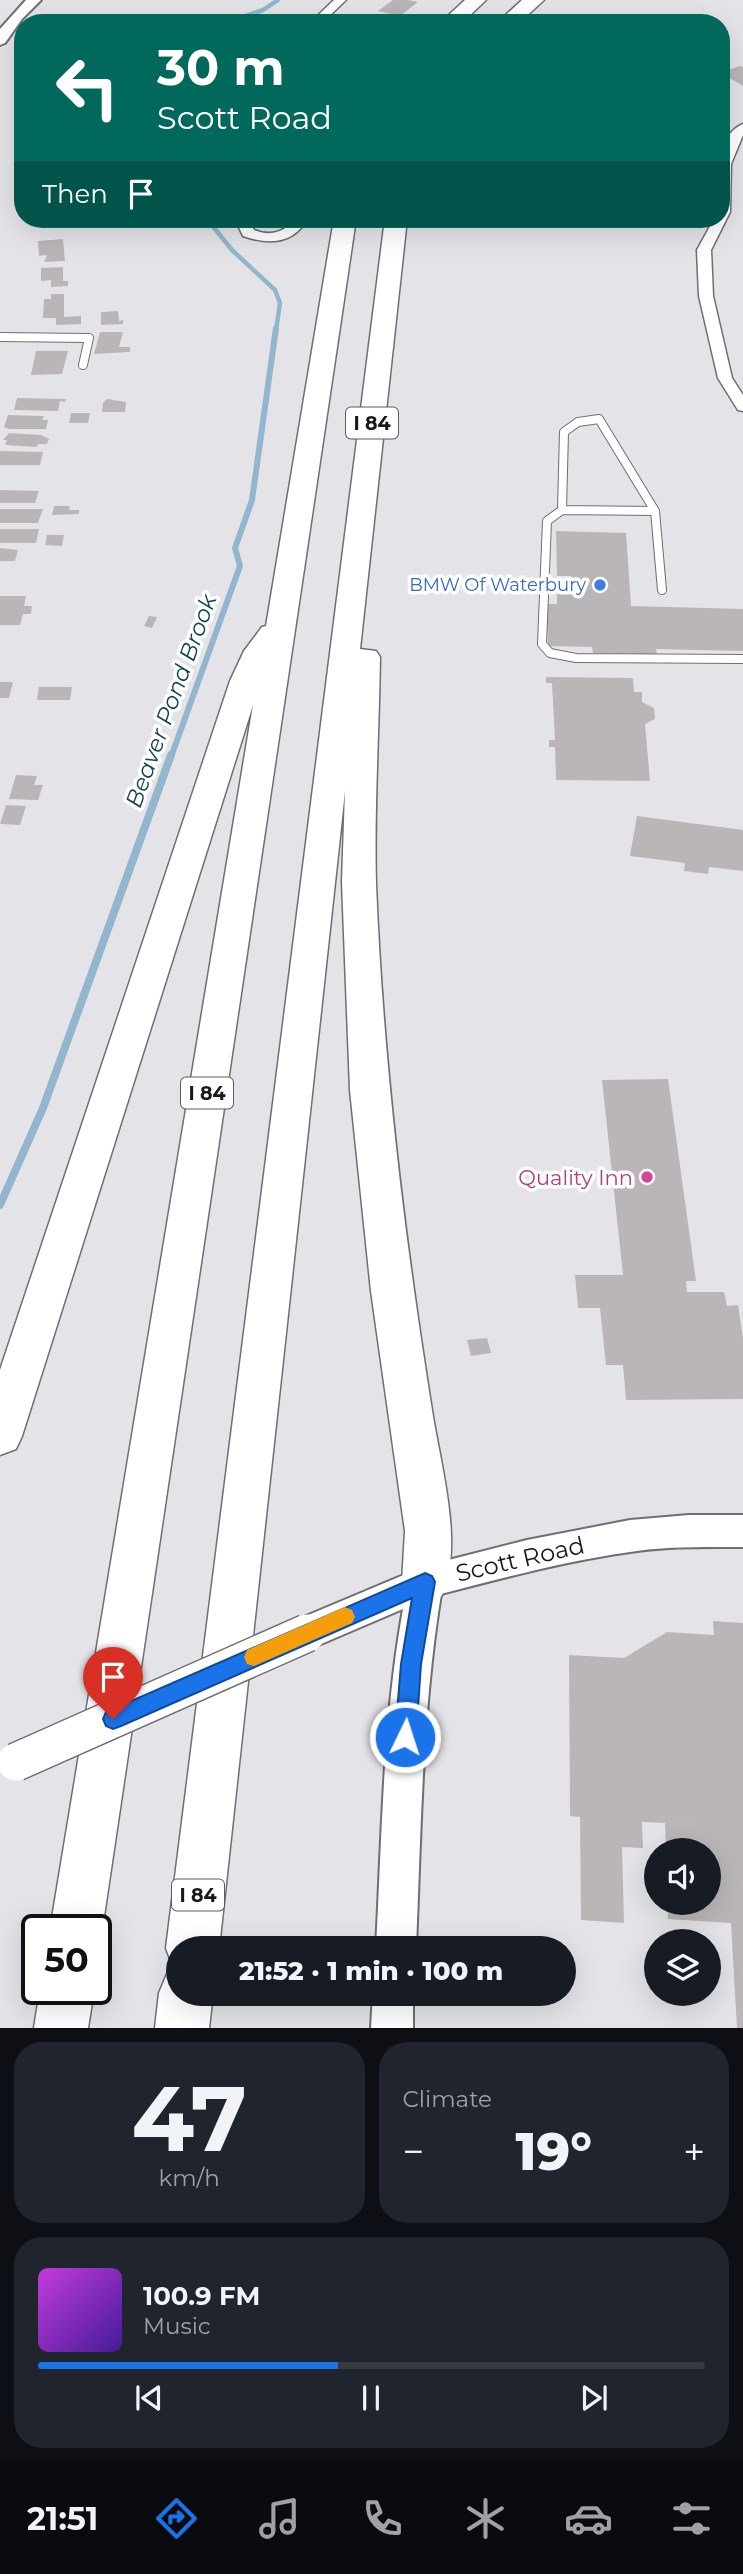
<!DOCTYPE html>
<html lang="en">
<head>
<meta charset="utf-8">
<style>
	body { margin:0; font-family:Montserrat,sans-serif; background:#20242c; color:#f1f3f6; height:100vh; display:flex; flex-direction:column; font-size:26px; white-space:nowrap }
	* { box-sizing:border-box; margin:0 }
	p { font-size:23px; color:#9ea1a6 }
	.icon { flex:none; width:38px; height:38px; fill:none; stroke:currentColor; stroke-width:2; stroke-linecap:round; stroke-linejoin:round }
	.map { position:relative; height:2028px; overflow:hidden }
	.sheet { display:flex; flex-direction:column; gap:14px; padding:14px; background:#0d0f14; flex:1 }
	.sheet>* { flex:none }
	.guide { position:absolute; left:14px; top:14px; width:716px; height:214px; border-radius:28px; box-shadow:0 7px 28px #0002; background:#00695c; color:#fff; overflow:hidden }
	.fabs { position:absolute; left:644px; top:1838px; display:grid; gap:14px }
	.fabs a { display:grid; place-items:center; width:77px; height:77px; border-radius:50%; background:#171b24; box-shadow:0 7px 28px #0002; font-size:35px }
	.speed { position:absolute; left:21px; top:1914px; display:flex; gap:14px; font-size:35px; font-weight:700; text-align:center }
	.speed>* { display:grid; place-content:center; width:91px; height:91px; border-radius:50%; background:#171b24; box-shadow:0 7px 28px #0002; line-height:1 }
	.speed .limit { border:4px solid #111; border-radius:10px; background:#fff; color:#111 }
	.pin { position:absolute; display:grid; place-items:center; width:60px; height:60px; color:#fff; margin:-72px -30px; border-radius:50% 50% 50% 0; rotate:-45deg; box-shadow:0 0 7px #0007 }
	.pin .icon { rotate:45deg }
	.me { position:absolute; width:77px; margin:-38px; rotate:4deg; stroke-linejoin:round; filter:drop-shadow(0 0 5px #0008) }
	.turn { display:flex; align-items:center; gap:24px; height:147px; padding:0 28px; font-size:32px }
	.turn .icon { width:91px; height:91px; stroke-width:2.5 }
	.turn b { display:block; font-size:49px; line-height:60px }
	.then { display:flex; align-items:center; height:66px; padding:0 28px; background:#0003; gap:14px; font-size:26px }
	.big { font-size:52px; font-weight:800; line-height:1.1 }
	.sheet .widget { flex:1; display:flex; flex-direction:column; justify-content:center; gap:10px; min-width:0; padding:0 24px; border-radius:28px; background:#20242c }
	.sheet .dial { align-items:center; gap:0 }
	.dial b { font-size:91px; line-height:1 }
	.song { display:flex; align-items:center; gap:21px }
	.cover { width:84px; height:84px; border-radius:10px; background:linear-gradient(135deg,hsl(290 70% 55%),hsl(260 70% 35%)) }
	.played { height:7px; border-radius:4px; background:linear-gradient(90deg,#1a73e8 45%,#363941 45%) }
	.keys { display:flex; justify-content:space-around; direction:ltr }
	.heat { display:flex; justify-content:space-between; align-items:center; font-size:38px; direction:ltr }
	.sheet .tiles { flex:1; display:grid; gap:14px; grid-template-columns:1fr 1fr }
	.widget:last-child { grid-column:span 2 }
	.trip { position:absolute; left:166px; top:1936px; width:410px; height:70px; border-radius:35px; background:#171b24; box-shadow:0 7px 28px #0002; font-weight:800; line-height:70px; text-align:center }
	.tab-bar { display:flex; height:112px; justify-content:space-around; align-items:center; background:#090b0e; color:#9ea1a6 }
	.tab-bar .icon { width:49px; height:49px }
	.tab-bar .active { color:#1a73e8 }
	.tab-bar b { font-size:32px; color:#f1f3f6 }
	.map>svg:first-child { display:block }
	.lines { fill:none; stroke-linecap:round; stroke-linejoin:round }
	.stream-far2 { stroke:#93b6ce; stroke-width:4.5 }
	.stream-far1 { stroke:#93b6ce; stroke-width:6 }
	.stream { stroke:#93b6ce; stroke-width:8 }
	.building { fill:#bab6b8 }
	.service-casing { stroke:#6f6f73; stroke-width:10 }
	.minor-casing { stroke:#6f6f73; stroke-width:3 }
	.secondary-casing { stroke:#6f6f73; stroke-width:4 }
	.motorway-casing { stroke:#6f6f73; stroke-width:3 }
	.service { stroke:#fff; stroke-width:8 }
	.minor { fill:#fff; fill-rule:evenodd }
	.secondary { fill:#fff; fill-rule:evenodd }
	.motorway { fill:#fff; fill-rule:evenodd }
	.secondary-bridge-casing { stroke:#6f6f73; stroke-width:40; stroke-linecap:butt }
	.secondary-bridge { stroke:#fff; stroke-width:37 }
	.route { fill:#1a73e8; stroke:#114b97; stroke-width:2 }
	.slow { fill:#f59e0b }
	.shop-dot { fill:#3f7fe0; stroke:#fff; stroke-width:2.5 }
	.hotel-dot { fill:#d1479c; stroke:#fff; stroke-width:2.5 }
	.labels { text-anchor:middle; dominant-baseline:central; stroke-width:7; stroke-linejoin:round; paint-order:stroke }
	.far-shop-label { font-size:18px; fill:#366cbe; stroke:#fff; text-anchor:end }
	.shield { fill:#fff; stroke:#5d5d5f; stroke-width:2 }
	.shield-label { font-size:19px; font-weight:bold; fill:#18181a }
	.hotel-label { font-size:21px; fill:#b23c85; stroke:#fff; text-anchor:end }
	.water-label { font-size:23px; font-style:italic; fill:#123f59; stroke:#fff }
	.near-street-label { font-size:24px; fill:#18181a; stroke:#fff }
</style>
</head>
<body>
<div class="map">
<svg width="743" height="2028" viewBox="0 0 743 2028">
	<rect width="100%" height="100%" fill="#e4e4e8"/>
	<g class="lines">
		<path class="stream-far2" d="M225,23L263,10L278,0
			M207,219L232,250L275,290L280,303L276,330"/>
		<path class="stream-far1" d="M171,757L240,566L235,548L252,500L276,328"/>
		<path class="stream" d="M0,1205L43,1108L171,755"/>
	</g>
	<path class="building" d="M393,0H408L418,2L400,16L378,11Z
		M739,66L743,67V86L721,73Z
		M63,239L65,261L44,262L47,255L39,256L38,241Z
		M63,267V281H68V286L51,287V280L41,281V268Z
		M51,294H64V317L81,316V324L56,325V318H43L44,299H51Z
		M118,311L119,321L123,320V324L101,325V312Z
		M100,332H123L119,347H130V352L94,354Z
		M36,351H68L62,374L31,375Z
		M17,398L66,399L65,402L60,401L58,411L14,410Z
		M107,399L126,402L125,412H102L103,403Z
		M71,413H90L88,423H69Z
		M8,415L44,416L42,420H48L46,429H9L4,427Z
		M9,433L41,435L49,439L47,444H38L37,447L5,445L7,440H3Z
		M0,451L43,452L40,465H0Z
		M0,490L39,491L35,503H0Z
		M54,506H70L69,510H79V514L52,515Z
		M0,509H43L38,523H0Z
		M0,529H39L36,543H0Z
		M556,531L626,533L631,606L743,609V651L656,649L657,654L593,653L592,647L548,646L547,604H557V594H572L571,576H557Z
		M47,535H64L62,546L45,545Z
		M0,548L18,550L15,561H0Z
		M0,596H26L24,606H32L31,614H23L20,625H0Z
		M149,616L157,617L152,628L144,626Z
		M546,677L633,678L634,692H642V702L654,708L655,719L645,724L650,781L556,780L555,747H549V740H555L552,683H546Z
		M0,682H13L9,698H0Z
		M39,687H72L70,700H37Z
		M16,775L37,776L34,785H43L38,800L9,799Z
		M6,805L26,806L20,825L0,824Z
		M637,816L743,830V871L709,867L708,874L684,871L685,863L630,856Z
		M668,1079L696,1281H686L687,1292H724L727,1306L738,1305L743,1338V1399L626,1400L623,1365H606L600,1308H578L575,1275H623L602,1080Z
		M487,1338L491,1353L471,1356L467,1340Z
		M713,1621L743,1623V2028H737L731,1923L668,1919L667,1902H709V1850H666L665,1823L642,1822L643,1848L622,1847L624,1923L581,1920L580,1817L570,1816L569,1655L624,1658L667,1632L714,1635Z"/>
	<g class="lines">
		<g class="service-casing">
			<path id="service" d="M0,337L89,338L83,365
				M599,419L655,511L562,510L564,432L578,422Z
				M562,510L547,521L542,644L550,653L576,658L743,659
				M655,511L662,590"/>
		</g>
		<g class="minor-casing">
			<path id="minor" d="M334,0H346L322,23H310Z
				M743,124V135L731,164L730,212L711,250L713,296L732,378L743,395V411L738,410L718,378L699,296L697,250L714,219H721C721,192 711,137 743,124Z
				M235,219H248L254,230C266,235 277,234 287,227L286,219H298L301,228C286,245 263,243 243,236Z"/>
		</g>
		<g class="secondary-casing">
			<path id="secondary" d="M26,0H41L22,19L5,43L0,45V29Z
				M689,1515H743V1547C705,1547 667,1546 630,1552C566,1561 503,1578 441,1594C422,1711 421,1829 416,1948H376C382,1835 383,1720 403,1609L307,1650L294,1645L289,1633L294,1621L425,1566L527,1540L630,1520Z
				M373,1993H413V2028H371Z"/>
		</g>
		<g class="motorway-casing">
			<path id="motorway" d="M465,0H486L462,23H440Z
				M522,0H544L519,23H497Z
				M334,219H356L102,1930L96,1945V1930H50L253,705L22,1436L16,1449L0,1455V1370L230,681L244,651L262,627L266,626Z
				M385,219H407L360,649L376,651L380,657C379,732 374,809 376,884C383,1061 404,1235 432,1410C440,1464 465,1546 441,1597L425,1603L409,1597L402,1582L405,1531L371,1291L350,1090L342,882L345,791L219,1948H178V1969L173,1967L166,1948Z
				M178,1969V1993H213L209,2028H155L159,1993L167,1974Z
				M40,1990H94L88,2028H34Z"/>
		</g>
		<use href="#service" class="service"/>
		<use href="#minor" class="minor"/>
		<use href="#secondary" class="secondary"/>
		<use href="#motorway" class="motorway"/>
		<g class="secondary-bridge-casing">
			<path id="secondary-bridge" d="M16,1762L307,1633"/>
		</g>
		<use href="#secondary-bridge" class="secondary-bridge"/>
	</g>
	<path class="route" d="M425,1573L432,1576L435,1582L421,1664L416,1737L413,1745L405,1748L398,1745L395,1737L401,1664L412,1598L121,1726L113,1729L106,1726L103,1719L106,1712Z"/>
	<path class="slow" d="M345,1607L352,1610L355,1617L352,1623L254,1666L247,1664L244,1657L247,1650Z"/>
	<circle class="shop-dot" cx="600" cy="585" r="7"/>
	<circle class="hotel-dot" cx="647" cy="1177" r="7"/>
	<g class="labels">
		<g class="far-shop-label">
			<text x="586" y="585">BMW Of Waterbury</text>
		</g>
		<g class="shield">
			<rect x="346" y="407.5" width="52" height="31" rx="5"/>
			<rect x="181" y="1077.5" width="52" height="31" rx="5"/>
			<rect x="172" y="1879.5" width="52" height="31" rx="5"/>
		</g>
		<g class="shield-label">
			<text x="372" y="423">I 84</text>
			<text x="207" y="1093">I 84</text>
			<text x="198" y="1895">I 84</text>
		</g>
		<g class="hotel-label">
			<text x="633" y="1177">Quality Inn</text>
		</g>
		<g class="water-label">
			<text transform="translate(171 701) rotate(-70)">Beaver Pond Brook</text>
		</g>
		<g class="near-street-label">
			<text transform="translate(520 1559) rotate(-13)">Scott Road</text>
		</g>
	</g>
</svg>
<div class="fabs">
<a><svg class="icon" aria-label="sound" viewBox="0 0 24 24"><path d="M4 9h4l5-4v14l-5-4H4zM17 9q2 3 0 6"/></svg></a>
<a><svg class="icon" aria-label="layers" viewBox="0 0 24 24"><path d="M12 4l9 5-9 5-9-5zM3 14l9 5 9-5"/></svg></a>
</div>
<div class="speed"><div class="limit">50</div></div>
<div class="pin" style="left:113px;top:1719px;background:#d93025"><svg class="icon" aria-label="arrive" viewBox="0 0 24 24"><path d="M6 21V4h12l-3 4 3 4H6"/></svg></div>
<svg class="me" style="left:405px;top:1737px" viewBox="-20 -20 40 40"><circle r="17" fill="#1a73e8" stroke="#fff" stroke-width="3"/><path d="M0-11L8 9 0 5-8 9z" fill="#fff"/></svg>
<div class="trip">21:52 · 1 min · 100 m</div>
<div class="guide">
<div class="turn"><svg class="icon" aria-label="left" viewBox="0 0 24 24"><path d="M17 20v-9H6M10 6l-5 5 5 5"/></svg><div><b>30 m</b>Scott Road</div></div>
<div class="then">Then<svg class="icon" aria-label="arrive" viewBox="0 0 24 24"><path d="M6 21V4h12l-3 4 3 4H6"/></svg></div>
</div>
</div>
<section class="sheet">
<div class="tiles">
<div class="widget dial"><b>47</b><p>km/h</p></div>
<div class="widget"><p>Climate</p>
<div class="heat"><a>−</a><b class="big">19°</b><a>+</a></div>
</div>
<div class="widget">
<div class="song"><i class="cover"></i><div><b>100.9 FM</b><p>Music</p></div></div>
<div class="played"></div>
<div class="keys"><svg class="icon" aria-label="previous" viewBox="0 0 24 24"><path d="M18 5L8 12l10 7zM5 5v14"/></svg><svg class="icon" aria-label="pause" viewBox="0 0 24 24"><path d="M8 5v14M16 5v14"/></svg><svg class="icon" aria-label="next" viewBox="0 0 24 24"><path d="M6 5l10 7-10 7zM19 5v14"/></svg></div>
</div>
</div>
</section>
<nav class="tab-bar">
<b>21:51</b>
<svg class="icon active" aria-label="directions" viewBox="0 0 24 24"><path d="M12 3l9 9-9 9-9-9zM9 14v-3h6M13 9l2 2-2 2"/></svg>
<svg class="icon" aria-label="music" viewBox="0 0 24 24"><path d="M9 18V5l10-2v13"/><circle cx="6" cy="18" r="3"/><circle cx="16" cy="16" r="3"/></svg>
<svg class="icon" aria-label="phone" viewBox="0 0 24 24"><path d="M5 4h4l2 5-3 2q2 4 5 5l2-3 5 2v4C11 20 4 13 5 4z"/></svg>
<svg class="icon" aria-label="climate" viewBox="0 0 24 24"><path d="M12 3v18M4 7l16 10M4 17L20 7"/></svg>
<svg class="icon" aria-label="car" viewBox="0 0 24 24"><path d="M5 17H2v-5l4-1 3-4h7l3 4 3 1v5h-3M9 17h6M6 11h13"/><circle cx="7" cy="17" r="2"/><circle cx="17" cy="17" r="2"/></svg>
<svg class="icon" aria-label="filters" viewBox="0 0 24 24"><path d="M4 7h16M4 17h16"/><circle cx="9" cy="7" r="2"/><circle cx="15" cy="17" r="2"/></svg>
</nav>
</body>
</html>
